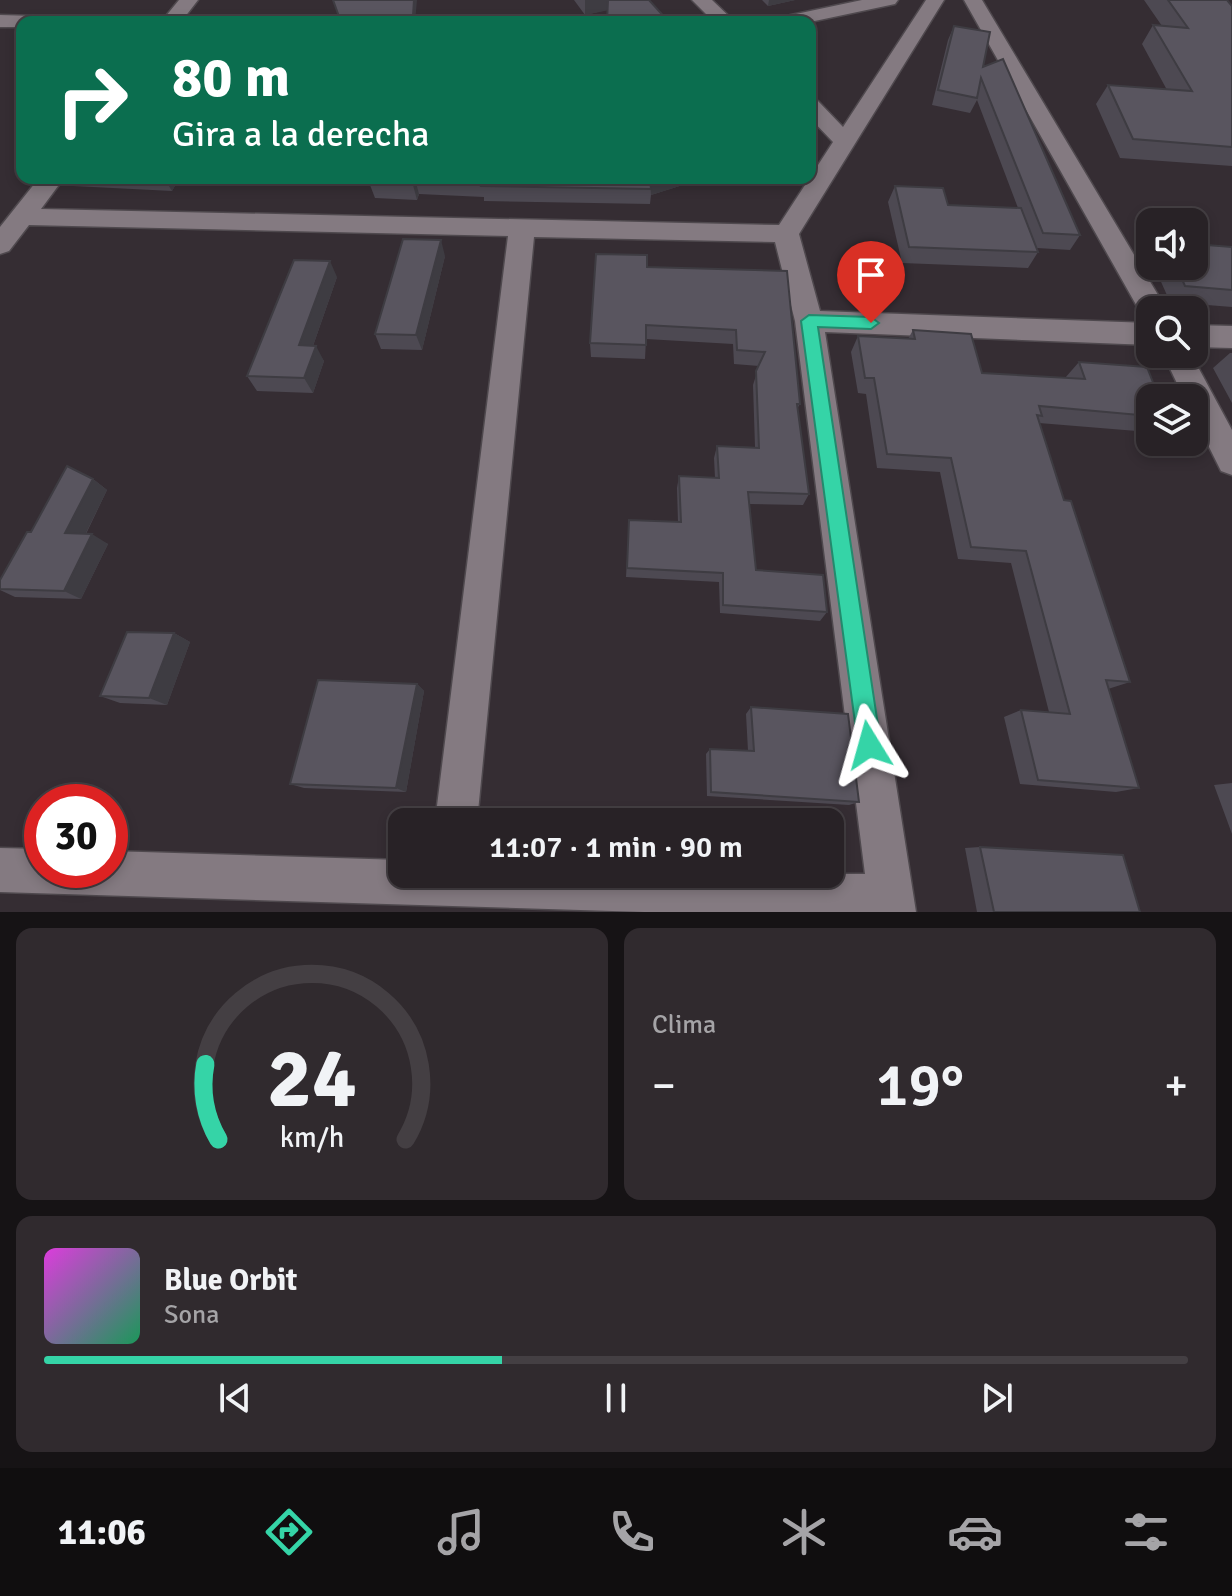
<!DOCTYPE html>
<html lang="es">
<head>
<meta charset="utf-8">
<style>
	body { margin:0; font-family:Signika,sans-serif; background:#302a2e; color:#f1f3f6; height:100vh; display:flex; flex-direction:column; font-size:30px; white-space:nowrap }
	* { box-sizing:border-box; margin:0 }
	p { font-size:26px; color:#a5a4a7 }
	.icon { flex:none; width:44px; height:44px; fill:none; stroke:currentColor; stroke-width:2; stroke-linecap:round; stroke-linejoin:round }
	.map { position:relative; height:912px; overflow:hidden }
	.drawer { display:flex; flex-direction:column; gap:16px; padding:16px; background:#161315; flex:1 }
	.drawer>* { flex:none }
	.hud { position:absolute; left:16px; top:16px; width:800px; height:168px; border-radius:16px; box-shadow:0 4px 12px #0003,0 0 0 2px #443f43; background:#0b6e4f; color:#fff; overflow:hidden }
	.buttons { position:absolute; left:1136px; top:208px; display:grid; gap:16px }
	.buttons a { display:grid; place-items:center; width:72px; height:72px; border-radius:16px; background:#282226; box-shadow:0 4px 12px #0003,0 0 0 2px #443f43; font-size:40px }
	.speed { position:absolute; left:24px; top:784px; display:flex; gap:16px; font-size:40px; font-weight:700; text-align:center }
	.speed>* { display:grid; place-content:center; width:104px; height:104px; border-radius:50%; background:#282226; box-shadow:0 4px 12px #0003,0 0 0 2px #443f43; line-height:1 }
	.speed .limit { border:12px solid #d22; background:#fff; color:#111 }
	.pin { position:absolute; display:grid; place-items:center; width:68px; height:68px; color:#fff; margin:-82px -34px; border-radius:50% 50% 50% 0; rotate:-45deg; box-shadow:0 0 8px #0007 }
	.pin .icon { rotate:45deg }
	.me { position:absolute; width:88px; margin:-44px; rotate:352deg; stroke-linejoin:round; filter:drop-shadow(0 0 6px #0008) }
	.turn { display:flex; align-items:center; gap:28px; height:168px; padding:0 24px; font-size:36px }
	.turn .icon { width:104px; height:104px; stroke-width:2.5 }
	.turn b { display:block; font-size:56px; line-height:68px }
	.big { font-size:60px; font-weight:600; line-height:1.1 }
	.drawer .tile { flex:1; display:flex; flex-direction:column; justify-content:center; gap:12px; min-width:0; padding:0 28px; border-radius:16px; background:#302a2e }
	.drawer .dial { align-items:center; gap:0 }
	.dial svg { height:208px; overflow:visible; fill:none; stroke:#443f43; stroke-width:7; stroke-linecap:round; text-anchor:middle }
	.dial text { fill:#f1f3f6; stroke:none }
	.song { display:flex; align-items:center; gap:24px }
	.cover { width:96px; height:96px; border-radius:12px; background:linear-gradient(135deg,hsl(300 70% 55%),hsl(150 70% 35%)) }
	.played { height:8px; border-radius:4px; background:linear-gradient(90deg,#35d4a7 40%,#443f43 40%) }
	.keys { display:flex; justify-content:space-around; direction:ltr }
	.heat { display:flex; justify-content:space-between; align-items:center; font-size:44px; direction:ltr }
	.drawer .tiles { flex:1; display:grid; gap:16px; grid-template-columns:1fr 1fr }
	.tile:last-child { grid-column:span 2 }
	.trip { position:absolute; left:388px; top:808px; width:456px; height:80px; border-radius:16px; background:#282226; box-shadow:0 4px 12px #0003,0 0 0 2px #443f43; font-weight:600; line-height:80px; text-align:center }
	.menu { display:flex; height:128px; justify-content:space-around; align-items:center; background:#100e0f; color:#a5a4a7 }
	.menu .icon { width:56px; height:56px }
	.menu .on { color:#35d4a7 }
	.menu b { font-size:36px; color:#f1f3f6 }
	.map>svg:first-child { display:block }
	.lines { fill:none; stroke-linecap:round; stroke-linejoin:round }
	.street-casing { stroke:#4f494e; stroke-width:3 }
	.street { fill:#847a81; fill-rule:evenodd }
	.wall { fill:#4d4952 }
	.shaded-wall { fill:#3e3c42 }
	.building { fill:#59555f; stroke:#3e3c42; stroke-width:2 }
	.route { fill:#35d4a7; stroke:#228a6d; stroke-width:2 }
</style>
</head>
<body>
<div class="map">
<svg width="1232" height="912" viewBox="0 0 1232 912">
	<rect width="100%" height="100%" fill="#352d33"/>
	<g class="lines">
		<g class="street-casing">
			<path id="street" d="M179,0H198L181,22H161Z
				M692,0H712L735,22H714Z
				M862,0H898L895,4L810,22H774L777,18Z
				M926,0H944L799,234L820,311L1150,323V345L825,332L916,912H644L0,892V848L42,849V870H110V851L402,860V874H865L795,321L775,242L534,237L477,822H435L508,236L29,225L9,251L0,254V227L39,178H64L41,209L779,225L833,142L810,118V100L818,101L843,127Z
				M964,0H982L1167,310H1150V319L1143,317Z
				M0,15L34,16L44,22H22V27H0Z
				M1194,325L1232,326V348L1194,347Z
				M1163,354H1191L1232,430V475L1221,471L1194,417V398H1184Z"/>
		</g>
		<use href="#street" class="street"/>
	</g>
	<path class="wall" d="M574,0H649L585,15Z
		M762,0H795L768,6Z
		M1144,0H1227L1232,6V166L1120,158L1096,104L1108,85L1167,90L1142,44L1153,25L1162,26Z
		M954,26L983,67L1080,235L1070,250L1037,248L1038,252L1028,268L902,263L888,202L895,186L948,205L1018,208L977,100L970,113L932,105L948,40Z
		M66,178H229L225,184L177,182L172,191L73,186Z
		M331,178H705L651,195L650,204L484,201V197L419,194L417,200L375,198L370,185L333,184Z
		M1232,247V307L1170,302L1154,266H1194Z
		M445,256L422,350L381,349L375,334Z
		M647,267L787,271L800,404L797,409L809,494L803,505L749,504L756,570L827,612L820,621L720,613L719,582L626,577L629,520L678,522L677,488L679,476L715,478L714,458L717,446L755,447L753,385L759,366L734,364L733,344L646,339L645,359L591,357L590,343Z
		M337,277L313,346L324,361L313,393L257,391L247,376Z
		M913,330L982,373L1065,378L1079,362L1150,398L1149,432L1039,423L1064,500L1130,682L1108,689L1139,788L1116,792L1020,784L1004,717L1021,710L1049,712L1011,563L958,559L940,472L877,468L866,394L858,393L851,352L858,336L908,339Z
		M1230,353H1232V403L1213,368Z
		M93,479L107,490L86,534L108,544L81,599L15,597L0,590V580L31,532Z
		M174,633L190,642L167,705L120,703L100,696Z
		M417,684L424,691L406,792L304,788L290,784Z
		M751,707L859,802L849,805L707,796L706,754L710,749L748,751L746,714Z
		M1232,783V834L1214,785Z
		M980,847L1140,912H977L965,848Z"/>
	<path class="shaded-wall" d="M414,0H417L415,22H387Z
		M585,0H609V10L585,15Z
		M769,0H795L768,6Z
		M164,178H175L177,182L172,191Z
		M222,178H229L225,184Z
		M658,178H705L651,195L650,180Z
		M415,179L419,194L417,200L413,185Z
		M441,240L445,256L422,350L416,335Z
		M330,261L337,277L308,360L299,345Z
		M316,346L324,361L313,393L304,378Z
		M93,479L107,490L81,543L65,533Z
		M92,534L108,544L81,599L64,591Z
		M174,633L190,642L167,705L149,698Z
		M417,684L424,691L406,792L396,788Z"/>
	<path class="building" d="M333,0H414L413,16L387,22H341Z
		M608,0H649L669,22H607Z
		M1168,0H1227L1232,6V147L1133,139L1108,85L1192,91L1153,25L1188,28Z
		M954,26L990,32L983,67L1003,59L1080,235L1043,233L981,78L977,98L938,90Z
		M371,178H658L650,180L651,189L481,186L482,182L415,179L413,185L369,183Z
		M895,186L943,188L948,205L1021,208L1038,252L909,247Z
		M403,239L441,240L416,335L375,334Z
		M1194,244L1232,247V290L1185,286L1176,266H1194Z
		M596,254L647,255V267L787,271L800,404H797L809,494L748,492L756,570L823,575L827,612L723,605V573L627,568L629,520L681,522L679,476L719,478L717,446L759,448L756,371L765,352L737,350L736,330L646,325V345L590,343Z
		M294,260L330,261L299,345L316,346L304,378L247,376Z
		M913,330L971,334L982,373L1085,379L1079,362L1147,367L1159,398H1150V416L1039,406L1042,416L1037,415L1064,500L1071,501L1130,682L1106,680L1139,788L1038,780L1021,710L1070,714L1026,551L971,547L951,458L887,454L874,378H865L858,336L915,339Z
		M67,466L93,479L65,533L92,534L64,591L0,589V580L27,532H31Z
		M127,632L174,633L149,698L100,696Z
		M318,680L417,684L396,788L290,784Z
		M751,707L848,714L859,802L711,792L710,749L754,751Z
		M980,847L1123,855L1140,912H994Z"/>
	<path class="route" d="M809,315L871,317L879,323L871,329L818,327L881,745L877,754L869,757L861,754L858,745L801,321Z"/>
</svg>
<div class="buttons">
<a><svg class="icon" aria-label="sound" viewBox="0 0 24 24"><path d="M4 9h4l5-4v14l-5-4H4zM17 9q2 3 0 6"/></svg></a>
<a><svg class="icon" aria-label="search" viewBox="0 0 24 24"><circle cx="10" cy="10" r="6"/><path d="M15 15l6 6"/></svg></a>
<a><svg class="icon" aria-label="layers" viewBox="0 0 24 24"><path d="M12 4l9 5-9 5-9-5zM3 14l9 5 9-5"/></svg></a>
</div>
<div class="speed"><div class="limit">30</div></div>
<div class="pin" style="left:871px;top:323px;background:#d93025"><svg class="icon" aria-label="arrive" viewBox="0 0 24 24"><path d="M6 21V4h12l-3 4 3 4H6"/></svg></div>
<svg class="me" style="left:869px;top:745px" viewBox="-20 -20 40 40"><path d="M0-17L14 15 0 8-14 15z" fill="#35d4a7" stroke="#fff" stroke-width="4"/></svg>
<div class="trip">11:07 · 1 min · 90 m</div>
<div class="hud">
<div class="turn"><svg class="icon" aria-label="right" viewBox="0 0 24 24"><path d="M7 20v-9h11M14 6l5 5-5 5"/></svg><div><b>80 m</b>Gira a la derecha</div></div>
</div>
</div>
<section class="drawer">
<div class="tiles">
<div class="tile dial"><svg viewBox="0 0 100 80">
<path d="M14 69A42 42 0 1 1 86 69"/>
<path d="M14 69A42 42 0 0 1 9 40" stroke="#35d4a7"/>
<text x="50" y="56" font-size="32" font-weight="700">24</text>
<text x="50" y="72" font-size="11">km/h</text>
</svg></div>
<div class="tile"><p>Clima</p>
<div class="heat"><a>−</a><b class="big">19°</b><a>+</a></div>
</div>
<div class="tile">
<div class="song"><i class="cover"></i><div><b>Blue Orbit</b><p>Sona</p></div></div>
<div class="played"></div>
<div class="keys"><svg class="icon" aria-label="previous" viewBox="0 0 24 24"><path d="M18 5L8 12l10 7zM5 5v14"/></svg><svg class="icon" aria-label="pause" viewBox="0 0 24 24"><path d="M8 5v14M16 5v14"/></svg><svg class="icon" aria-label="next" viewBox="0 0 24 24"><path d="M6 5l10 7-10 7zM19 5v14"/></svg></div>
</div>
</div>
</section>
<nav class="menu">
<b>11:06</b>
<svg class="icon on" aria-label="directions" viewBox="0 0 24 24"><path d="M12 3l9 9-9 9-9-9zM9 14v-3h6M13 9l2 2-2 2"/></svg>
<svg class="icon" aria-label="music" viewBox="0 0 24 24"><path d="M9 18V5l10-2v13"/><circle cx="6" cy="18" r="3"/><circle cx="16" cy="16" r="3"/></svg>
<svg class="icon" aria-label="phone" viewBox="0 0 24 24"><path d="M5 4h4l2 5-3 2q2 4 5 5l2-3 5 2v4C11 20 4 13 5 4z"/></svg>
<svg class="icon" aria-label="climate" viewBox="0 0 24 24"><path d="M12 3v18M4 7l16 10M4 17L20 7"/></svg>
<svg class="icon" aria-label="car" viewBox="0 0 24 24"><path d="M5 17H2v-5l4-1 3-4h7l3 4 3 1v5h-3M9 17h6M6 11h13"/><circle cx="7" cy="17" r="2"/><circle cx="17" cy="17" r="2"/></svg>
<svg class="icon" aria-label="filters" viewBox="0 0 24 24"><path d="M4 7h16M4 17h16"/><circle cx="9" cy="7" r="2"/><circle cx="15" cy="17" r="2"/></svg>
</nav>
</body>
</html>
